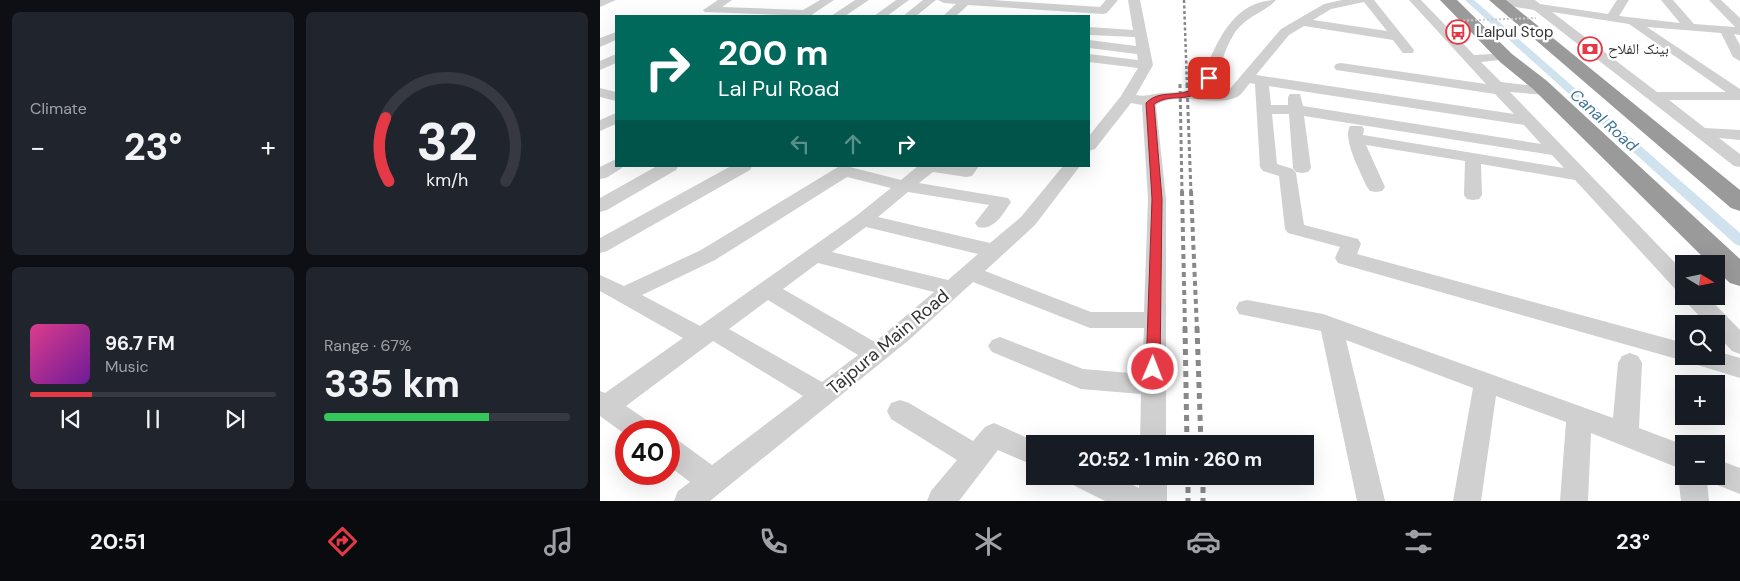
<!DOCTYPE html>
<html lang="en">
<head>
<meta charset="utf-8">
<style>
	body { margin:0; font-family:"DM Sans","Noto Naskh Arabic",sans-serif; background:#20242c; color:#f1f3f6; height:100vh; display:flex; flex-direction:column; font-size:19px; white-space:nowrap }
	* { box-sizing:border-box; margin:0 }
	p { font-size:16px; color:#9ea1a6 }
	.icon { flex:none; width:28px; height:28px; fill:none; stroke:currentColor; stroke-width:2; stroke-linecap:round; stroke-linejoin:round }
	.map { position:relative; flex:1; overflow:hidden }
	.details { display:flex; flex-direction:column; gap:12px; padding:12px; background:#0d0f14; width:600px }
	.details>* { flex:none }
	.hud { position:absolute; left:15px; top:15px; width:475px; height:152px; border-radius:0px; box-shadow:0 5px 20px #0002; background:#00695c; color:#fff; overflow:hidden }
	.needle { width:32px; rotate:100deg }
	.tools { position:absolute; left:1075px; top:255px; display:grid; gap:10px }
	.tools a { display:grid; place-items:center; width:50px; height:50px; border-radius:0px; background:#171b24; box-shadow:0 5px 20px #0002; font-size:25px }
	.speed { position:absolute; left:15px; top:420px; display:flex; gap:10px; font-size:25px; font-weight:700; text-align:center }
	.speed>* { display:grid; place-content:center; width:65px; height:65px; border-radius:50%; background:#171b24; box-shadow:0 5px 20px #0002; line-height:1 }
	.speed .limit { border:8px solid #d22; background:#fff; color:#111 }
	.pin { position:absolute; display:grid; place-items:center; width:42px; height:42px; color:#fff; margin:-21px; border-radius:10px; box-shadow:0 2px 8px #0006 }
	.me { position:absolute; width:55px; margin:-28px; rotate:1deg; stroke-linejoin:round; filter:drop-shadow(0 0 4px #0008) }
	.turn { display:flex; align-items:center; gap:18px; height:105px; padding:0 20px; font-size:22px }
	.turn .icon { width:65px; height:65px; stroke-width:2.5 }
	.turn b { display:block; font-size:35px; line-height:42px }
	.lanes { display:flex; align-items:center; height:48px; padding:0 20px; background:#0003; justify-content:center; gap:25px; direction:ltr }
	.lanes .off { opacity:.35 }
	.big { font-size:38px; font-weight:700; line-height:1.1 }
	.details .tile { flex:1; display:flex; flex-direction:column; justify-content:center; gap:8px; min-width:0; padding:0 18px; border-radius:8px; background:#20242c }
	.details .dial { align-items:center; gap:0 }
	.dial svg { height:130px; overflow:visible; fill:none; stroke:#363941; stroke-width:7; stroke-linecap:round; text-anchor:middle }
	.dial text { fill:#f1f3f6; stroke:none }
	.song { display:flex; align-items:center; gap:15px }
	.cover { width:60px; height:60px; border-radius:8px; background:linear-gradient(135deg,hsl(330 70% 55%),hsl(280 70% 35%)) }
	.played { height:5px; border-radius:2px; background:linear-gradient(90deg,#e63946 25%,#363941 25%) }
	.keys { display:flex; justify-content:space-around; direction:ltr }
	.heat { display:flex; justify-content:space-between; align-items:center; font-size:28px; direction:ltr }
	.charge { height:8px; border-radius:4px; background:linear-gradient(90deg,#34c759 67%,#363941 0) }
	.details .tiles { flex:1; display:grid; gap:12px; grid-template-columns:repeat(2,1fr) }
	.trip { position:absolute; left:426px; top:435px; width:288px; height:50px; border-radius:0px; background:#171b24; box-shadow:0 5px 20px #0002; font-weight:700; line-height:50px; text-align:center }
	.dock { display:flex; height:80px; justify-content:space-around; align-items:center; background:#090b0e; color:#9ea1a6 }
	.dock .icon { width:35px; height:35px }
	.dock .on { color:#e63946 }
	.dock b { font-size:22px; color:#f1f3f6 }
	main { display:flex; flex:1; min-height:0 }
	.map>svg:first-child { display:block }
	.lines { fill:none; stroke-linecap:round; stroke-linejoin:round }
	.canal { fill:#cfe2ee; fill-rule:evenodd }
	.minor { fill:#d0d0d0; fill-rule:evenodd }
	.highway { fill:#9a9a9a; fill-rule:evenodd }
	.rail-far3 { stroke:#888; stroke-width:2.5; stroke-dasharray:3 2.5; stroke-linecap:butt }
	.rail-far2 { stroke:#888; stroke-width:3; stroke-dasharray:4 3; stroke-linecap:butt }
	.rail-far1 { stroke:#888; stroke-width:4; stroke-dasharray:5 4; stroke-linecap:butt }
	.rail { stroke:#888; stroke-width:5; stroke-dasharray:6 5; stroke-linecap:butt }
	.path-bridge { stroke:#cdcdcd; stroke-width:2; stroke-dasharray:2 2; stroke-linecap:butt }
	.route { fill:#e63946; stroke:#96252e }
	.labels { text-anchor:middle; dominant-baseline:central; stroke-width:5; stroke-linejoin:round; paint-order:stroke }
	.far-poi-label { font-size:15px; fill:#333; stroke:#fff; text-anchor:start }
	.far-water-label { font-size:16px; font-style:italic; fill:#3f7597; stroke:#fff }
	.street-label { font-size:18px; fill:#333; stroke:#fff }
</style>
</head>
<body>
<main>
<section class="details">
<div class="tiles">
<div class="tile"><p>Climate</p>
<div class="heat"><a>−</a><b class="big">23°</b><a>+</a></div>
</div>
<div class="tile dial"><svg viewBox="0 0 100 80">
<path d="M14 69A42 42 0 1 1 86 69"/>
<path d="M14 69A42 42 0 0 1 12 30" stroke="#e63946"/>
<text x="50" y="56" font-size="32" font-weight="700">32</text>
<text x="50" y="72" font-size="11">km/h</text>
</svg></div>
<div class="tile">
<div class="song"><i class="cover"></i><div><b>96.7 FM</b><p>Music</p></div></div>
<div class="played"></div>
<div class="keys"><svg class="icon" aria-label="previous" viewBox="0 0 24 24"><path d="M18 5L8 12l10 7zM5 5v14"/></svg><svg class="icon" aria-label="pause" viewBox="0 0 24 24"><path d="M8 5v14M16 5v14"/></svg><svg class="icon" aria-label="next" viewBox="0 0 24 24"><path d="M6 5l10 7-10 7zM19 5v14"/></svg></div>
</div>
<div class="tile"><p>Range · 67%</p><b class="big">335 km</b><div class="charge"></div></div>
</div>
</section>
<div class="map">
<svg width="1140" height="501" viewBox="0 0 1140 501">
	<rect width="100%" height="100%" fill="#fff"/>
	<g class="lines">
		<path class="canal" d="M865,0H874L1140,233V246L1135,244Z"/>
		<path class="minor" d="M0,0H16L0,7Z
			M118,0H132L122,7L203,10L220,0H234L210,16L105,12L103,10Z
			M255,0H269L245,16H231Z
			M296,0H309L287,16H274Z
			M323,0H336L316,16H303Z
			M338,0H393L500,7L506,0H518L507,13L503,14L368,5L356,16H343L356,4L344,3Z
			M528,0H540L553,65L536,95C547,97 551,94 562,93C573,92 586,93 595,86C603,81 605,71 608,63C621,33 638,0 676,0C663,14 647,15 634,34C622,52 621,73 607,91H628L681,29L724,4L742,0H774L814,50L813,53H803L793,40L704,26L689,35L656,75L914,114L895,94L736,70L734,67L736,64L741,63L886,84L809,0H821L874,55L908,53L910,56L908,59L881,62L901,82L952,88L954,91L952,94L947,95L910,92L1084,272V292L1076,290L975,180L881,164L882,195L879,199L873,200L867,199L864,195L865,161L766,145L785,187L782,191L776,192L770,191L767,187C761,173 742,139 750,126H762L764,129L763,135L964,168L952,155L704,116L711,168L708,172L702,173L696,172L693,168L689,114H672L677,164L693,169L696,173L704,225L758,239L761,244L757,254L1084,343V356H1116V351L1140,358V378L1091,363L1089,360L1084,361L738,263L735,258L740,247L688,233L685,229L679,176L663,171L660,167L655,84L650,83C646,87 642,95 637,97C615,108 578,90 556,105L566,199V444H540L541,394L481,389L392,352L388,346L392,340L400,337L483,369L542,374L544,328H490L373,282L309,340L110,501H74L78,491L90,482L69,466V438L79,441L112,465L203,396L113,341L26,406L51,423L55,431H26V435L0,416V391L5,393L83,338L0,291V275L24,286L101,250L238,167L246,166L301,180L318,166H379L372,176L366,177L333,172L319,183L408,198L411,202C403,214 394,231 378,227L375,223L389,205L308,192L278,217L390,243L421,217L463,166H480L435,225L385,271L491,312H544L548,199L542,105L531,103L495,149L489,151V136L521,96L538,68L489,62V54L538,60L537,54L489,48V40L536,46L535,37L489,35V27L533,30ZM764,2L787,31L713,20L731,9ZM669,86L924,125L941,144L703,106L700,94H690L688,97V105H671ZM247,177L291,188L256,216L100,326L42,295L115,260ZM266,227L378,254L348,280L232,252ZM218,263L334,292L275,342L183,289ZM168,300L258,355L222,382L129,329Z
			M893,0H935L940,4L1008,14L1017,0H1029L1019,16L1080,23L1061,0H1073L1094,24L1135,27L1109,0H1121L1140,18V35L1134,34L1140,45V61L1133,57L1121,33L1047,27L1140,89V100H1069L1105,128L1140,130V140L1119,138L1140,154V167L1134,166L934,10L898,4L894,3ZM952,12L1029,24L1126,92H1057Z
			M16,32V40L0,47V38Z
			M16,54V63L0,70V61Z
			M0,88L16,92V101L0,97Z
			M16,113V124L0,131V120Z
			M16,159V166H23L22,168L6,178L0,179V167Z
			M57,166H78L76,170L7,210L0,212V198Z
			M131,166H152L150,170L7,251L0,253V238Z
			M1084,295L1107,296L1140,330V354L1132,351L1116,334V324H1107L1086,302Z
			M647,300L723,314L1013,418L1018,363L1022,356L1030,353L1038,356L1042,363L1039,428L1084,445V476H1116V459L1140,468V494L1107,481L1109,501H1081L1078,476L1081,469L991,433L988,501H960L966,422L896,396L881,501H853L873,388L746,340L785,501H757L721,331L639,314L636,308L639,302Z
			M300,400L309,403L373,441L385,427L394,423L441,444H435V466L398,450L359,501H327L331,491L357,460L291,419L287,411L291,403Z
			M469,476H514L539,488V476H567V501H505L473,485Z"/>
		<path class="highway" d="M840,0H857L912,54L947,81L1140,259V286L1130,283L1116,270V264H1110L933,89L900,62Z
			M889,0H906L1140,190V211L1131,208Z"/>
		<path class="rail-far3" d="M584,0L587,85"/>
		<path class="rail-far2" d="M580,84L582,193
			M587,84L591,193"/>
		<path class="rail-far1" d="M582,191L585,329
			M591,191L597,329"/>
		<path class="rail" d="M585,327L587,444
			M597,327L601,444
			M588,476V501
			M603,476V501"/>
		<path class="path-bridge" d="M851,21L936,18"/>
	</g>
	<path class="route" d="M606,77L613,78C591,109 576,90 554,104L562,199L560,369L558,373L553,374L548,373L546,369L552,199L546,103C564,85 585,105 606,77Z"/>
	<defs>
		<g id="bus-ring" transform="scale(1.25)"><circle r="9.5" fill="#fff" stroke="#e63946" stroke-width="1.5"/><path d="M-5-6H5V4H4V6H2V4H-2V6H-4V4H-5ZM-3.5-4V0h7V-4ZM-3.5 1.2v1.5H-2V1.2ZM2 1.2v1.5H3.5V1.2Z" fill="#e63946"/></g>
		<g id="bank-ring" transform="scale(1.25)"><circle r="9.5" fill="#fff" stroke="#e63946" stroke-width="1.5"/><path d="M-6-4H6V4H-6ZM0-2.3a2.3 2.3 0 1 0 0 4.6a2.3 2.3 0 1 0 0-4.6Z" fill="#e63946"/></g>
	</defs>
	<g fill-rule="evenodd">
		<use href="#bus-ring" x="858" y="32"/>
		<use href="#bank-ring" x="990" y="49"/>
	</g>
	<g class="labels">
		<g class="far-poi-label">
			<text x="876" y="32">Lalpul Stop</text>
			<text x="1008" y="49">بینک الفلاح</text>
		</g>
		<g class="far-water-label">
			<text transform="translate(1004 120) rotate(42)">Canal Road</text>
		</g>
		<g class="street-label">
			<text transform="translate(288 342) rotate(-40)">Tajpura Main Road</text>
		</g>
	</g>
</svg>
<div class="tools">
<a><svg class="needle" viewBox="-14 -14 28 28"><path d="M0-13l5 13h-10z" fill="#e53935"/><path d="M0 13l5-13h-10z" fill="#9ea1a6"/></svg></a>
<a><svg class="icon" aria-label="search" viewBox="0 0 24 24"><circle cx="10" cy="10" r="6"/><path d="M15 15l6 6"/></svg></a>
<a>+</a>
<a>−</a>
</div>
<div class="speed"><div class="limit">40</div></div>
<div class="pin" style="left:609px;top:78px;background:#d93025"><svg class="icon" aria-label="arrive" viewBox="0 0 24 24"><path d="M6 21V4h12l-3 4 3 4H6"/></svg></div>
<svg class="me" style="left:553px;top:369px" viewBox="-20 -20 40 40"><circle r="17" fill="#e63946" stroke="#fff" stroke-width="3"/><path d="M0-11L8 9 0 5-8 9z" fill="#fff"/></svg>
<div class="trip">20:52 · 1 min · 260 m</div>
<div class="hud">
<div class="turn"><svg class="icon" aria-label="right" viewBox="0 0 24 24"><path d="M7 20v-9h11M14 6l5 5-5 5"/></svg><div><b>200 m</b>Lal Pul Road</div></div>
<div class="lanes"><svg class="icon off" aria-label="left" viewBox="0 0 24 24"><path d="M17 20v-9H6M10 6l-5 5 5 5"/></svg><svg class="icon off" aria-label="ahead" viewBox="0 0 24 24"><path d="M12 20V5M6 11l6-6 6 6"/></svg><svg class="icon" aria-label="right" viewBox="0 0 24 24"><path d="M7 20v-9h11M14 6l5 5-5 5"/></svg></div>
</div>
</div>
</main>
<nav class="dock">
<b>20:51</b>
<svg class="icon on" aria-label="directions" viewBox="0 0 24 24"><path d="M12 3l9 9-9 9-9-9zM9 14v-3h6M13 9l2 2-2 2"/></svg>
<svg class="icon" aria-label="music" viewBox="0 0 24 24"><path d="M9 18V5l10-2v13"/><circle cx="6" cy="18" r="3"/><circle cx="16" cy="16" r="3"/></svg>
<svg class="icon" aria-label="phone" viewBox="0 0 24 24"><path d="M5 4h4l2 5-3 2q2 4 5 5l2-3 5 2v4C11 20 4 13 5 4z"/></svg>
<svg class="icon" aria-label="climate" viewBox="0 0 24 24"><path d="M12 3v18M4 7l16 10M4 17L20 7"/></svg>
<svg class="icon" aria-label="car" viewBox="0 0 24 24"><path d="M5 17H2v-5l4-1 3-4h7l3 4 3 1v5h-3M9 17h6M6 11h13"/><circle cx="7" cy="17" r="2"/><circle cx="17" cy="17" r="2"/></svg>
<svg class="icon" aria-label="filters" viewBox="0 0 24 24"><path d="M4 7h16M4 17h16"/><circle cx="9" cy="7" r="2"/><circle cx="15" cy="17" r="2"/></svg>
<b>23°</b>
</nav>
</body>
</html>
